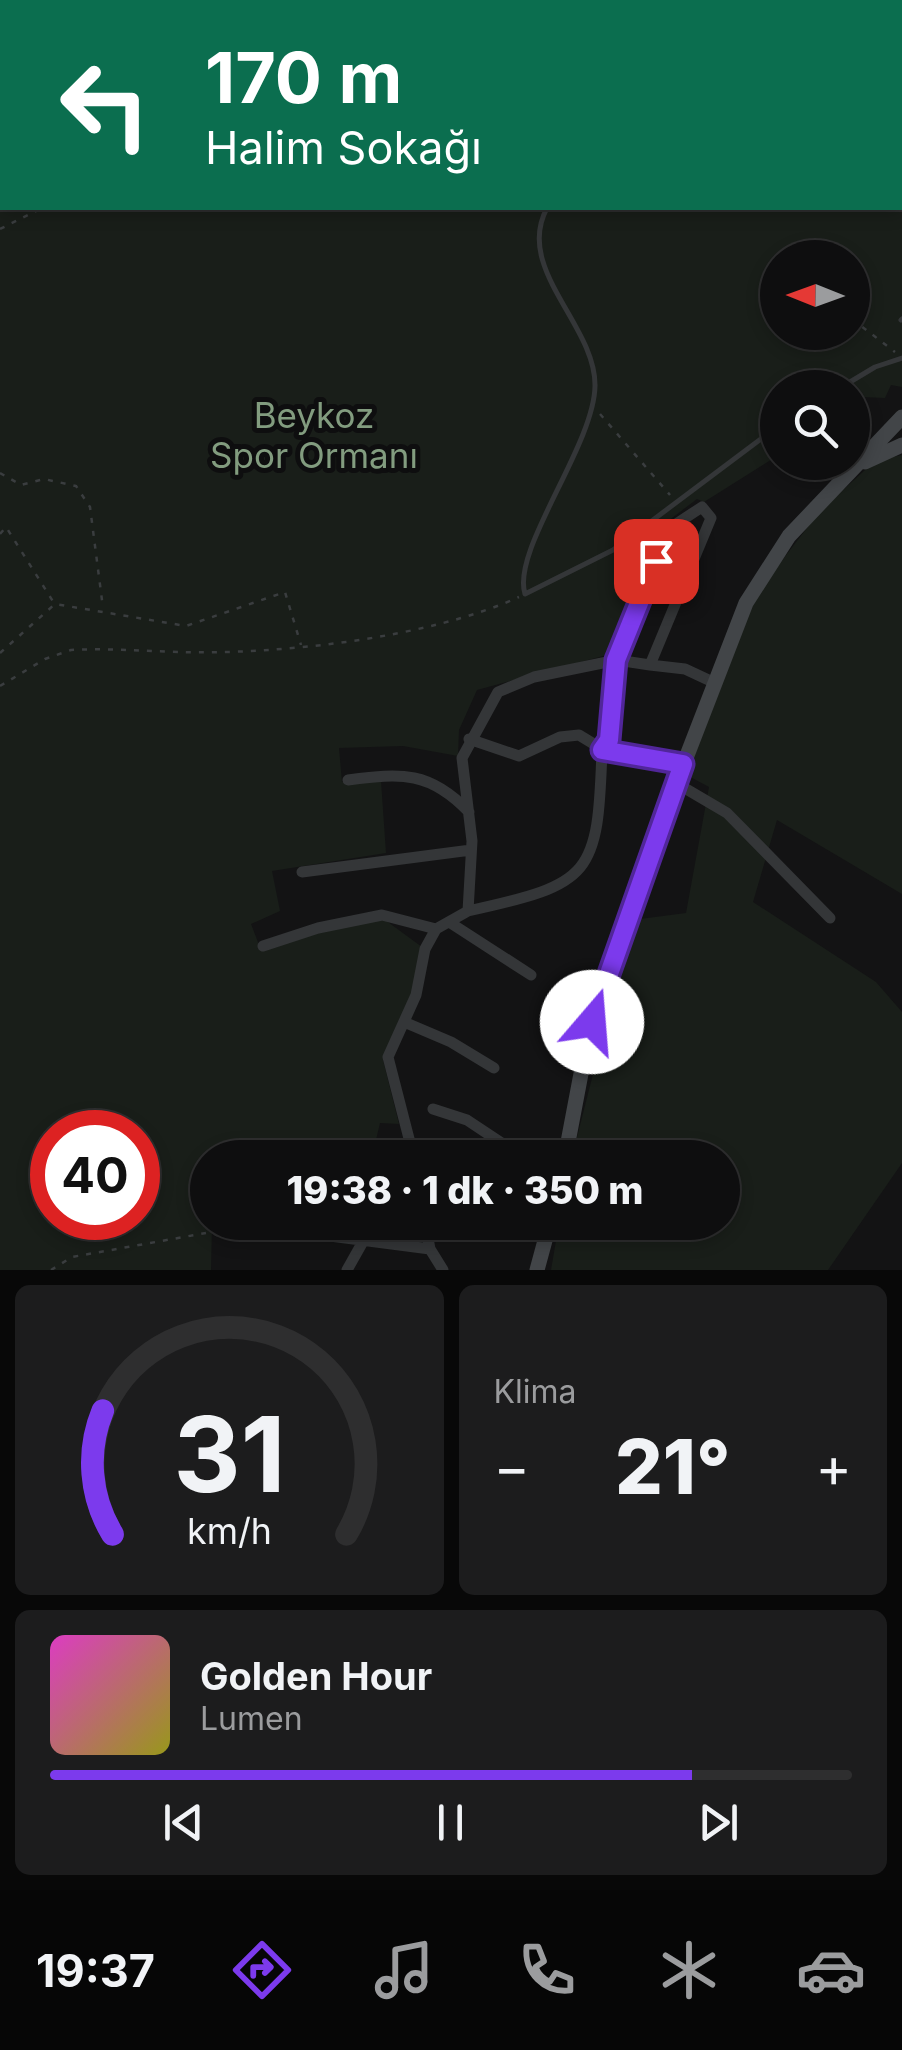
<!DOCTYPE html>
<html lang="tr">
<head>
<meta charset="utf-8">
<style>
	body { margin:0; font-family:Inter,sans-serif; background:#1c1c1d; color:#f1f3f6; height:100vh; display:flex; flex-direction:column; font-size:38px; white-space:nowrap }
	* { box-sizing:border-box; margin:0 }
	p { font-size:32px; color:#9b9c9e }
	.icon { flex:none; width:55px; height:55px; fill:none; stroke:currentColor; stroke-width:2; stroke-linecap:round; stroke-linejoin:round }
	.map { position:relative; height:1270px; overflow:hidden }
	.details { display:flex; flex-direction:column; gap:15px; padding:15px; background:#080808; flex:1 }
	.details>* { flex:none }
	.guide { position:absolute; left:0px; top:0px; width:902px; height:210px; box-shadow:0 5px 15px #0003,0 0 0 2px #2e2e2f; background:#0b6e4f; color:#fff; overflow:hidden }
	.needle { width:65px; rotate:271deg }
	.tools { position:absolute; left:760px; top:240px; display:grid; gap:20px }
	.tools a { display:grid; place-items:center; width:110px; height:110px; border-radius:50%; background:#0e0e0f; box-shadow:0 5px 15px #0003,0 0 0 2px #2e2e2f; font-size:50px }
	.speed { position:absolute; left:30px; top:1110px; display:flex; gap:20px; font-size:50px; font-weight:700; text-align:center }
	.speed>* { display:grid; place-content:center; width:130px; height:130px; border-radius:50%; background:#0e0e0f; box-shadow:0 5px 15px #0003,0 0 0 2px #2e2e2f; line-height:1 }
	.speed .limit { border:15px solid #d22; background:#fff; color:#111 }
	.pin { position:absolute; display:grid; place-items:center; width:85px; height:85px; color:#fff; margin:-42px; border-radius:20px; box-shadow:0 5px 15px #0006 }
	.me { position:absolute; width:110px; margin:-55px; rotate:18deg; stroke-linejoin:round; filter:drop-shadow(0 0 8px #0008) }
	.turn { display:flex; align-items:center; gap:35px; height:210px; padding:0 40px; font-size:45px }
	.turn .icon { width:130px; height:130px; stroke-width:2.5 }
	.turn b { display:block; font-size:70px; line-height:85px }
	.big { font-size:75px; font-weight:800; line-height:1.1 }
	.details .widget { flex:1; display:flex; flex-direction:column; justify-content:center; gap:15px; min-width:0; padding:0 35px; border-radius:15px; background:#1c1c1d }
	.details .dial { align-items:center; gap:0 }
	.dial svg { height:260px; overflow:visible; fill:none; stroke:#2e2e2f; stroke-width:7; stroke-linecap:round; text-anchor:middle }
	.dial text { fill:#f1f3f6; stroke:none }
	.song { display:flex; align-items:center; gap:30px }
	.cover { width:120px; height:120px; border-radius:15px; background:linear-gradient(135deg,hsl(310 70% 55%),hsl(60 70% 35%)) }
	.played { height:10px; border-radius:5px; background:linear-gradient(90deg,#7c3aed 80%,#2e2e2f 80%) }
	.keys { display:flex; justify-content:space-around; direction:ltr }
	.heat { display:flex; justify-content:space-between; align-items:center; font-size:55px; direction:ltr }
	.details .tiles { flex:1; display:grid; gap:15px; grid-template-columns:1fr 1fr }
	.widget:last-child { grid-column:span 2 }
	.trip { position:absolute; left:190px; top:1140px; width:550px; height:100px; border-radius:50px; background:#0e0e0f; box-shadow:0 5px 15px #0003,0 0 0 2px #2e2e2f; font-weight:800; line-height:100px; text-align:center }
	.tab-bar { display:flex; height:160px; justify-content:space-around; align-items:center; background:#060606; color:#9b9c9e }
	.tab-bar .icon { width:70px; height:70px }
	.tab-bar .current { color:#7c3aed }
	.tab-bar b { font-size:45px; color:#f1f3f6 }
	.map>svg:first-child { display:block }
	.green { fill:#191e19; fill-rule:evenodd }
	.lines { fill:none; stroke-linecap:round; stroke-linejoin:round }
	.path { stroke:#3a3d3f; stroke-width:2.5; stroke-dasharray:5 8; stroke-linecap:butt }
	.lane { stroke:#343638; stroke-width:5 }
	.street { stroke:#343638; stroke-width:11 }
	.secondary { stroke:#424548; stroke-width:15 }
	.highway { stroke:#616469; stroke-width:20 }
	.route-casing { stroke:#51269a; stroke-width:25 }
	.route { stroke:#7c3aed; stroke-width:18 }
	.labels { text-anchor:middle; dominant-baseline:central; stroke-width:10; stroke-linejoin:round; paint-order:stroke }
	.park-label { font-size:35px; fill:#829c7f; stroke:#0e0e0f }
</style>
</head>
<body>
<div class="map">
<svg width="902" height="1270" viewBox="0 0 902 1270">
	<rect width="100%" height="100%" fill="#131314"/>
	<path class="green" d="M174,0H665L171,2Z
		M773,0H902V387L891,385L885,398L862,397L853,405L852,388H778L777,456L704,502L697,499L664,524L614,653L477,690L459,730L458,756L403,746L339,748L342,782L381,781L386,853L272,871L280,911L251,924L261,950L319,930L381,917L422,947L413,994L383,1060L399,1124L380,1123L372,1157L208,1158V1222L244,1223L212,1226L211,1270H0V135L2,208H900V2H759ZM778,258H852V332H778ZM52,1132H138V1218H52Z
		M902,455V894L777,820L753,902L876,982L902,1012V1163L828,1270H551L559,1223L722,1222V1158L572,1157L632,920L686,913L709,787L681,772L757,593L820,511L875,461Z
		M283,1223H420L423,1242Z"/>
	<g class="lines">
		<path class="path" d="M280,2L285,0
			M0,229L42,208
			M852,319L895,352
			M600,414L670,495
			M0,473L21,485L44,479L76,486L90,507L103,608
			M0,534L6,527L54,603
			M0,653L55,604L186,626L285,592L301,645
			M0,686L45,659L71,650C107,648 142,651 178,652C278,655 429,638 519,597
			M51,1270L72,1257L206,1233"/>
		<path class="lane" d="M558,0L559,2
			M547,208C514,269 596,325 595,386C594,446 511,550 525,594L613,550L778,426
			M901,320L902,319
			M840,388L875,367L902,358"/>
		<path class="street" d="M469,739L519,756L560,737L579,735L602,749L683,764
			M348,780C402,773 430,771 469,812
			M676,783L727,813L830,918
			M302,872L471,850
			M468,911C592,884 598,876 602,749L609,739L617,660L670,528L702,507L711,518L650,665L685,669L715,683
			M449,922L531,975
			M263,946L318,928L382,915L436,929
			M404,1022L451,1042L494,1068
			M433,1109L467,1120L524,1158
			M414,1158L388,1057L416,995L425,949L436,929L468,911L472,841L462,758L498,692L534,677L617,660L650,665
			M425,1222L430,1249L443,1270
			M218,1231L261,1227L430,1249
			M347,1270L365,1238"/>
		<path class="secondary" d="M865,462L902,445
			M565,1158L591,1021L640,877L746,603L789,536L902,417
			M537,1270L550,1222"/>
		<path class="highway" d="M89,2L92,0
			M141,2L144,0
			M0,70L2,68
			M0,111L2,109"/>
	</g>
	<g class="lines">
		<g class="route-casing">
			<path id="route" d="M592,1022L683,764L602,750L609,740L616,660L656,561"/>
		</g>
		<use href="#route" class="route"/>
	</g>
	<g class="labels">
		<g class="park-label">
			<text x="314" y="415">Beykoz<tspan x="314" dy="40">Spor Ormanı</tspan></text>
		</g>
	</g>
</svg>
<div class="tools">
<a><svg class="needle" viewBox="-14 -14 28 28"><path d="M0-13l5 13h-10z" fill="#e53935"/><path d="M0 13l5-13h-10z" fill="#9b9c9e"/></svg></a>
<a><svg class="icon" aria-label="search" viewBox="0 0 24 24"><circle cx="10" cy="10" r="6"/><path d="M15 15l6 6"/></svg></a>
</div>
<div class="speed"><div class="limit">40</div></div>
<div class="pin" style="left:656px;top:561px;background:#d93025"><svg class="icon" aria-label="arrive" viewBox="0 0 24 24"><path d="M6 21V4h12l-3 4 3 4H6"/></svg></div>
<svg class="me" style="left:592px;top:1022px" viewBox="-20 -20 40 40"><circle r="19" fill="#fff"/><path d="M0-13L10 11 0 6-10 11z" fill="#7c3aed"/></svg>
<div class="trip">19:38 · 1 dk · 350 m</div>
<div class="guide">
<div class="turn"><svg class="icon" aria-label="left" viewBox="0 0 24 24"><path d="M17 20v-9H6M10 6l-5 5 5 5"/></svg><div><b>170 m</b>Halim Sokağı</div></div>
</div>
</div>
<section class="details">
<div class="tiles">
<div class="widget dial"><svg viewBox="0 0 100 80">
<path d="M14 69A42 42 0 1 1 86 69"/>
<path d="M14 69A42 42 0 0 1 11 31" stroke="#7c3aed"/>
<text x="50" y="56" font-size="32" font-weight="700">31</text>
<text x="50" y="72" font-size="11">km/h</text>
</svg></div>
<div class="widget"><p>Klima</p>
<div class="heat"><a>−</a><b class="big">21°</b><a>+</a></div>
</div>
<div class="widget">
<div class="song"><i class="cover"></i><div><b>Golden Hour</b><p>Lumen</p></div></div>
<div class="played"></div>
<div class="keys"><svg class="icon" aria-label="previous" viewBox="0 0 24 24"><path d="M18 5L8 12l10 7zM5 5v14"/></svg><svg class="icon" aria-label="pause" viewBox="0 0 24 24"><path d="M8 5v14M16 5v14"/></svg><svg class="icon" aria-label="next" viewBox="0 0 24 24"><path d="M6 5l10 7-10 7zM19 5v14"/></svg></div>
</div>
</div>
</section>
<nav class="tab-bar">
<b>19:37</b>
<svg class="icon current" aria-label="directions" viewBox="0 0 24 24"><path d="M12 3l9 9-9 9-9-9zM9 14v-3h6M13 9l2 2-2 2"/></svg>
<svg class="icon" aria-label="music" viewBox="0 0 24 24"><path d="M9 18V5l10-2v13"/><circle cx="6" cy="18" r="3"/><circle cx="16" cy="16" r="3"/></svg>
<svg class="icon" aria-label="phone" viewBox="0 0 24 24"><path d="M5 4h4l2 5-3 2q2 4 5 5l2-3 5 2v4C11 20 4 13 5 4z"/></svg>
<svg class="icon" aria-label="climate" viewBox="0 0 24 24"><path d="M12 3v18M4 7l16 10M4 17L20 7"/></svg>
<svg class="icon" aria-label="car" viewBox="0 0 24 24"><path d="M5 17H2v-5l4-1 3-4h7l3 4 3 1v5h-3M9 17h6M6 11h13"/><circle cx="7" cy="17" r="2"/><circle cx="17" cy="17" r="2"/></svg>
</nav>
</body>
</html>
